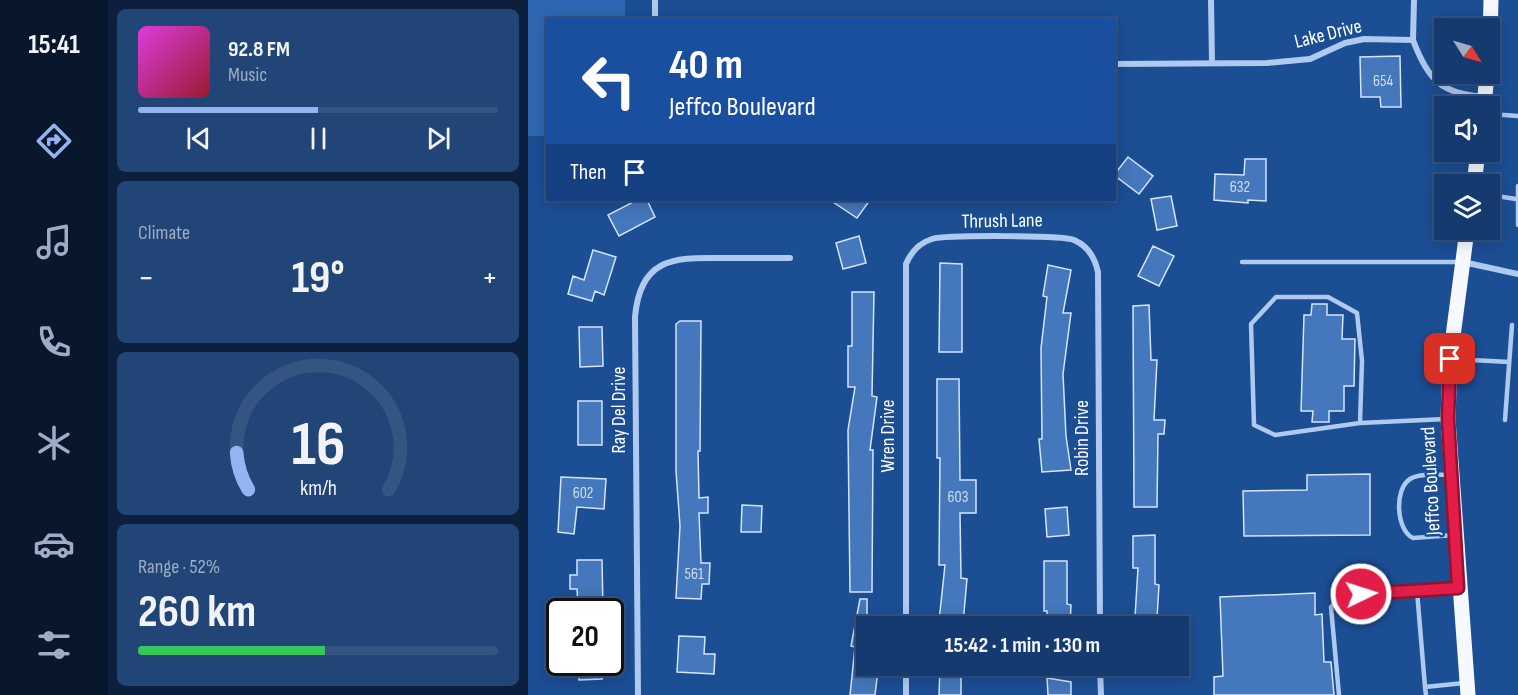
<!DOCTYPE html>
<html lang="en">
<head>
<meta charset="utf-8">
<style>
	body { margin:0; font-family:"Sofia Sans Condensed",sans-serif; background:#224577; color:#f1f3f6; height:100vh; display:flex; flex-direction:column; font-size:22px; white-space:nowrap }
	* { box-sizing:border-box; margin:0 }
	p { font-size:20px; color:#9dadc3 }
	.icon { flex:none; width:33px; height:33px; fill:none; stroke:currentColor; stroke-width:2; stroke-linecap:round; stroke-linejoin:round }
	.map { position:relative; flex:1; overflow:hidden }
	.drawer { display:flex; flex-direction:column; gap:9px; padding:9px; background:#0c203d; width:420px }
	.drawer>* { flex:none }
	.guide { position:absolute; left:18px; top:18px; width:570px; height:183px; border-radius:0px; box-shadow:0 3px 15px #0003,0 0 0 2px #345482; background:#1a4fa0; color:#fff; overflow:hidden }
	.needle { width:39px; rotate:127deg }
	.tools { position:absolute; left:906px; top:18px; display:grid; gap:12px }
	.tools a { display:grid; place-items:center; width:66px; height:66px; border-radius:0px; background:#153a6f; box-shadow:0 3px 15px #0003,0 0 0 2px #345482; font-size:30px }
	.speed { position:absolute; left:18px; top:598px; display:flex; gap:12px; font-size:30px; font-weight:700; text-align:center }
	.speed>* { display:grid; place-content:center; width:78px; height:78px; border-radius:50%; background:#153a6f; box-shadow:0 3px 15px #0003,0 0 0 2px #345482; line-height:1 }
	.speed .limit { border:3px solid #111; border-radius:9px; background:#fff; color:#111 }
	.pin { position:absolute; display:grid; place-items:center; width:51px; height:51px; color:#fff; margin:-26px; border-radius:12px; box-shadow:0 3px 9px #0006 }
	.me { position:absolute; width:66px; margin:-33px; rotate:86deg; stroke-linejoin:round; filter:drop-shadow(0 0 4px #0008) }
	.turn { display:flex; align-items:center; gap:21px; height:126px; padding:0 24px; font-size:27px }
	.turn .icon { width:78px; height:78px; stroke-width:2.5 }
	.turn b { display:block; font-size:42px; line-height:51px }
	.then { display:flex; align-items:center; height:57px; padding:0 24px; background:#0003; gap:12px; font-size:22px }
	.big { font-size:45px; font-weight:700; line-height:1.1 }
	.drawer .card { flex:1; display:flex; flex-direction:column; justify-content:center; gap:9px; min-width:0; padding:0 21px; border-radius:9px; background:#224577 }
	.drawer .dial { align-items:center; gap:0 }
	.dial svg { height:156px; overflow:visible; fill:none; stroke:#345482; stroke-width:7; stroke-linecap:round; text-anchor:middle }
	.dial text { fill:#f1f3f6; stroke:none }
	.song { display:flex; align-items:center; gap:18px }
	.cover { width:72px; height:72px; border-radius:9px; background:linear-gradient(135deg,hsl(300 70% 55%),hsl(350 70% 35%)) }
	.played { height:6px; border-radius:3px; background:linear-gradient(90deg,#95b2f1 50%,#345482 50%) }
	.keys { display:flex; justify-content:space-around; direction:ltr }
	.heat { display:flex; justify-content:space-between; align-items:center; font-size:33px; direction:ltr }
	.charge { height:9px; border-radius:4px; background:linear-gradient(90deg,#34c759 52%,#345482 0) }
	.trip { position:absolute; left:328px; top:616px; width:333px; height:60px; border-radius:0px; background:#153a6f; box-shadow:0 3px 15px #0003,0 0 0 2px #345482; font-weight:700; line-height:60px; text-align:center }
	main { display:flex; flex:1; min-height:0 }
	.dock { display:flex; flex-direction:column; width:108px; justify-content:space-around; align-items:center; background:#08172c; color:#9dadc3 }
	.dock .icon { width:42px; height:42px }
	.dock .current { color:#95b2f1 }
	.dock b { font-size:27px; color:#f1f3f6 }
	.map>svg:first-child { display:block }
	.green { fill:#3067b2 }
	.building { fill:#47b; stroke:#d4e5fb; stroke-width:1.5 }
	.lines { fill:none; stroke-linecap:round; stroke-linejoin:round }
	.service { stroke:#aecaef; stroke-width:4.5 }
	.minor { stroke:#aecaef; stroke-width:6 }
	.primary { stroke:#f6f9ff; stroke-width:15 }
	.route-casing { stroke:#92132f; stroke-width:15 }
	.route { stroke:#e11d48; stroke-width:10 }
	.labels { text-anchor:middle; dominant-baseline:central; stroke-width:5; stroke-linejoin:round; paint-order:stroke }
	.number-label { font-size:16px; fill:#d0ddee }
	.street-label { font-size:20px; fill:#fff; stroke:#1c4e94 }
</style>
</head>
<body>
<main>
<nav class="dock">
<b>15:41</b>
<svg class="icon current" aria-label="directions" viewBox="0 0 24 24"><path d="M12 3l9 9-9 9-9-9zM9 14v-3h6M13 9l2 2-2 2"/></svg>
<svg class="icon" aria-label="music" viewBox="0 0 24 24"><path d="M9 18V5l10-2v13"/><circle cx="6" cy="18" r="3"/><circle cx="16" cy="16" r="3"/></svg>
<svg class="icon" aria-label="phone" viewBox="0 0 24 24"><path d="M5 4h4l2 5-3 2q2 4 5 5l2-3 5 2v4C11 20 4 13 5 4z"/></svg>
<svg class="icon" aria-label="climate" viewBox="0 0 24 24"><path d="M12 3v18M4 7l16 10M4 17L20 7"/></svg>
<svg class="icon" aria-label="car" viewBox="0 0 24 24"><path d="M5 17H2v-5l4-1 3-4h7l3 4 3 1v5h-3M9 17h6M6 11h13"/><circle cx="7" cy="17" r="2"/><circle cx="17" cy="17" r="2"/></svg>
<svg class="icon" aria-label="filters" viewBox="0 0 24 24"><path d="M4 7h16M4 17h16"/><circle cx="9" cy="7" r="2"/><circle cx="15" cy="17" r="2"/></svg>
</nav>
<section class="drawer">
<div class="card">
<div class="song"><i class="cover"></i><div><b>92.8 FM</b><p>Music</p></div></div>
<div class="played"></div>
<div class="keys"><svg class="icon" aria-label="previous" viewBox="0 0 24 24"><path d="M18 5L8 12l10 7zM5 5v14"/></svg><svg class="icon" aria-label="pause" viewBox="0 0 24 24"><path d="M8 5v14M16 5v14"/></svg><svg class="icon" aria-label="next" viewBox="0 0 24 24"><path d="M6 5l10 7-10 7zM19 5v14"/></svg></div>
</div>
<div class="card"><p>Climate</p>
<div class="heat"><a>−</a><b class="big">19°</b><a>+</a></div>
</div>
<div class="card dial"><svg viewBox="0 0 100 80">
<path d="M14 69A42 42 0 1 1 86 69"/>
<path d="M14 69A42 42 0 0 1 8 50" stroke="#95b2f1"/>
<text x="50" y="56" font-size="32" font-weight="700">16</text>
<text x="50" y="72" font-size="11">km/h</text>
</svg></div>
<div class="card"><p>Range · 52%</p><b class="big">260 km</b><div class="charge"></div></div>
</section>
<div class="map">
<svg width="990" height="695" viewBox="0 0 990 695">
	<rect width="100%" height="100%" fill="#1c4e94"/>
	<path class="green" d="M0,0H97V19L20,20L19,136H0Z"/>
	<path class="building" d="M872,56L873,107H853L852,97H833L832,57Z
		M600,157L625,176L611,194L586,175Z
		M717,159H738V201L720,200V203L686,200L687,174L716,175Z
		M643,196L649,226L629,230L623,199Z
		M109,200H119L127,217L91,236L80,215Z
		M302,200H342L329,218Z
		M331,236L338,263L315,269L308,243Z
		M625,246L646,256L631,286L610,276Z
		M65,250L88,257L76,295L67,291L64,301L40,294L45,276L56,280Z
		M412,263L434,264V352H411Z
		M520,265L543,270L535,313H543L535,374L538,436L543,470L514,472L511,439H514L513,348L519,297L515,296Z
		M324,292H346L344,396L349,397L342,450H345L344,592H322L320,430L327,387H320V346H324Z
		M784,304H799V315H815L814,339H827L826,386H816V411H801V422H784L785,411H773L776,315H783Z
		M621,305L623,360H629L626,420H637L636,434H630L629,507H606L605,306Z
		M152,321H173L172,451H170L171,498L180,497V513H171L173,563H182L181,584H174L173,599L148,598L152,526L148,471V324Z
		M51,327H74L75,366L52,367Z
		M409,379H431L432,480H448V513H432L433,578L439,579L435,623L411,621L417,565H411L412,458H409Z
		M50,401H74V445H50Z
		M842,474V535L716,536L715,491L779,490V475Z
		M33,477L78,479L76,509L49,507L46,534L30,532Z
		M214,505L234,506L233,532H213Z
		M539,507L541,535L519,537L517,509Z
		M627,535V584L631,585L629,618L607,617L610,568H605V536Z
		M49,560H74L75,608L50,609L49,589H42V575H49Z
		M516,561H539V604L543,605L542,627H519V611H516Z
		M787,593V615L794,614L796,662H803L806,695H686V677L695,676L692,597Z
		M332,599H339V668L350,670L347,695H322L327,647L323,646Z
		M151,636L177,637L176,654H187L186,674L149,672Z
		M50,663H74V679L51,680Z
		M412,666H433V695H411Z
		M519,678L543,682V695H520Z"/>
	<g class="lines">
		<path class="service" d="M962,114L990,116
			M990,186V225
			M962,195L988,199
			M714,262H933
			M924,359L981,362
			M977,420L984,325
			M832,423L834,361L829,313L800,297H748L723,324L726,425L747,435L832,423L918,419
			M920,475C909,475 892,473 882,479C866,489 868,530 885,538L927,535
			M889,591L897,687
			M811,695L803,607L815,595L930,588
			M898,695L897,687L936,683"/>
		<path class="minor" d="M127,0V20
			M683,0L684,62
			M885,40L886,0
			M586,64L739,63L782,59L817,43L836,39L885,40C900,80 913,94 957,97
			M935,262L990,274
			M378,627V264C383,252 391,243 404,239C417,235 535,235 546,240C560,246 567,258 570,272L572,627
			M378,666V695
			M572,666L573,695
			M110,695L107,317C112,260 143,257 192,258C216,258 239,258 262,258"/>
		<path class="primary" d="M962,41L963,0
			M956,106L959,74
			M946,184L950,152
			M939,230L922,359L920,419L940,695"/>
	</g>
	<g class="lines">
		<g class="route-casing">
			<path id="route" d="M833,594L930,588L920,419L922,359"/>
		</g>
		<use href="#route" class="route"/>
	</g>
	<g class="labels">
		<g class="number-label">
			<text x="855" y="81">654</text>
			<text x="712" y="187">632</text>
			<text x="55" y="493">602</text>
			<text x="430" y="497">603</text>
			<text x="166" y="574">561</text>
		</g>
		<g class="street-label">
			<text transform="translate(800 34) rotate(-14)">Lake Drive</text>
			<text transform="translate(474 221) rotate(-1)">Thrush Lane</text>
			<text transform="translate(91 410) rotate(-90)">Ray Del Drive</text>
			<text transform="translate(360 436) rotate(-90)">Wren Drive</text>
			<text transform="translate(554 438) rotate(-90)">Robin Drive</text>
			<text transform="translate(903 481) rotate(-93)">Jeffco Boulevard</text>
		</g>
	</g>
</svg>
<div class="tools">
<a><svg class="needle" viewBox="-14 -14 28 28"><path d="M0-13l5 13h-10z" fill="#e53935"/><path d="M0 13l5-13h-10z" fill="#9dadc3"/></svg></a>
<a><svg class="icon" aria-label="sound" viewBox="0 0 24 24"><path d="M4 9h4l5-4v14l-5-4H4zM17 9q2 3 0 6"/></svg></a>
<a><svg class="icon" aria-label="layers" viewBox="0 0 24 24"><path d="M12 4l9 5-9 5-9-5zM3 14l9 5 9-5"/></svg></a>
</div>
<div class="speed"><div class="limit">20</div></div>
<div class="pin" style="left:922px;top:359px;background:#d93025"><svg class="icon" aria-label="arrive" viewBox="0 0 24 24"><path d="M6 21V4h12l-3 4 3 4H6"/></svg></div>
<svg class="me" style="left:833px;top:594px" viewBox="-20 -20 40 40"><circle r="17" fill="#e11d48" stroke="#fff" stroke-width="3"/><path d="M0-11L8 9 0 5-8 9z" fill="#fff"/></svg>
<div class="trip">15:42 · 1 min · 130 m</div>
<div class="guide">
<div class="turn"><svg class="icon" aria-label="left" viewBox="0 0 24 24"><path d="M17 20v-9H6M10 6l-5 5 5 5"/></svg><div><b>40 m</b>Jeffco Boulevard</div></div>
<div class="then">Then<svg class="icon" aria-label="arrive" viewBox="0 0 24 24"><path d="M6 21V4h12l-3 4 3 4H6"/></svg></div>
</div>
</div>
</main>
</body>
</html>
